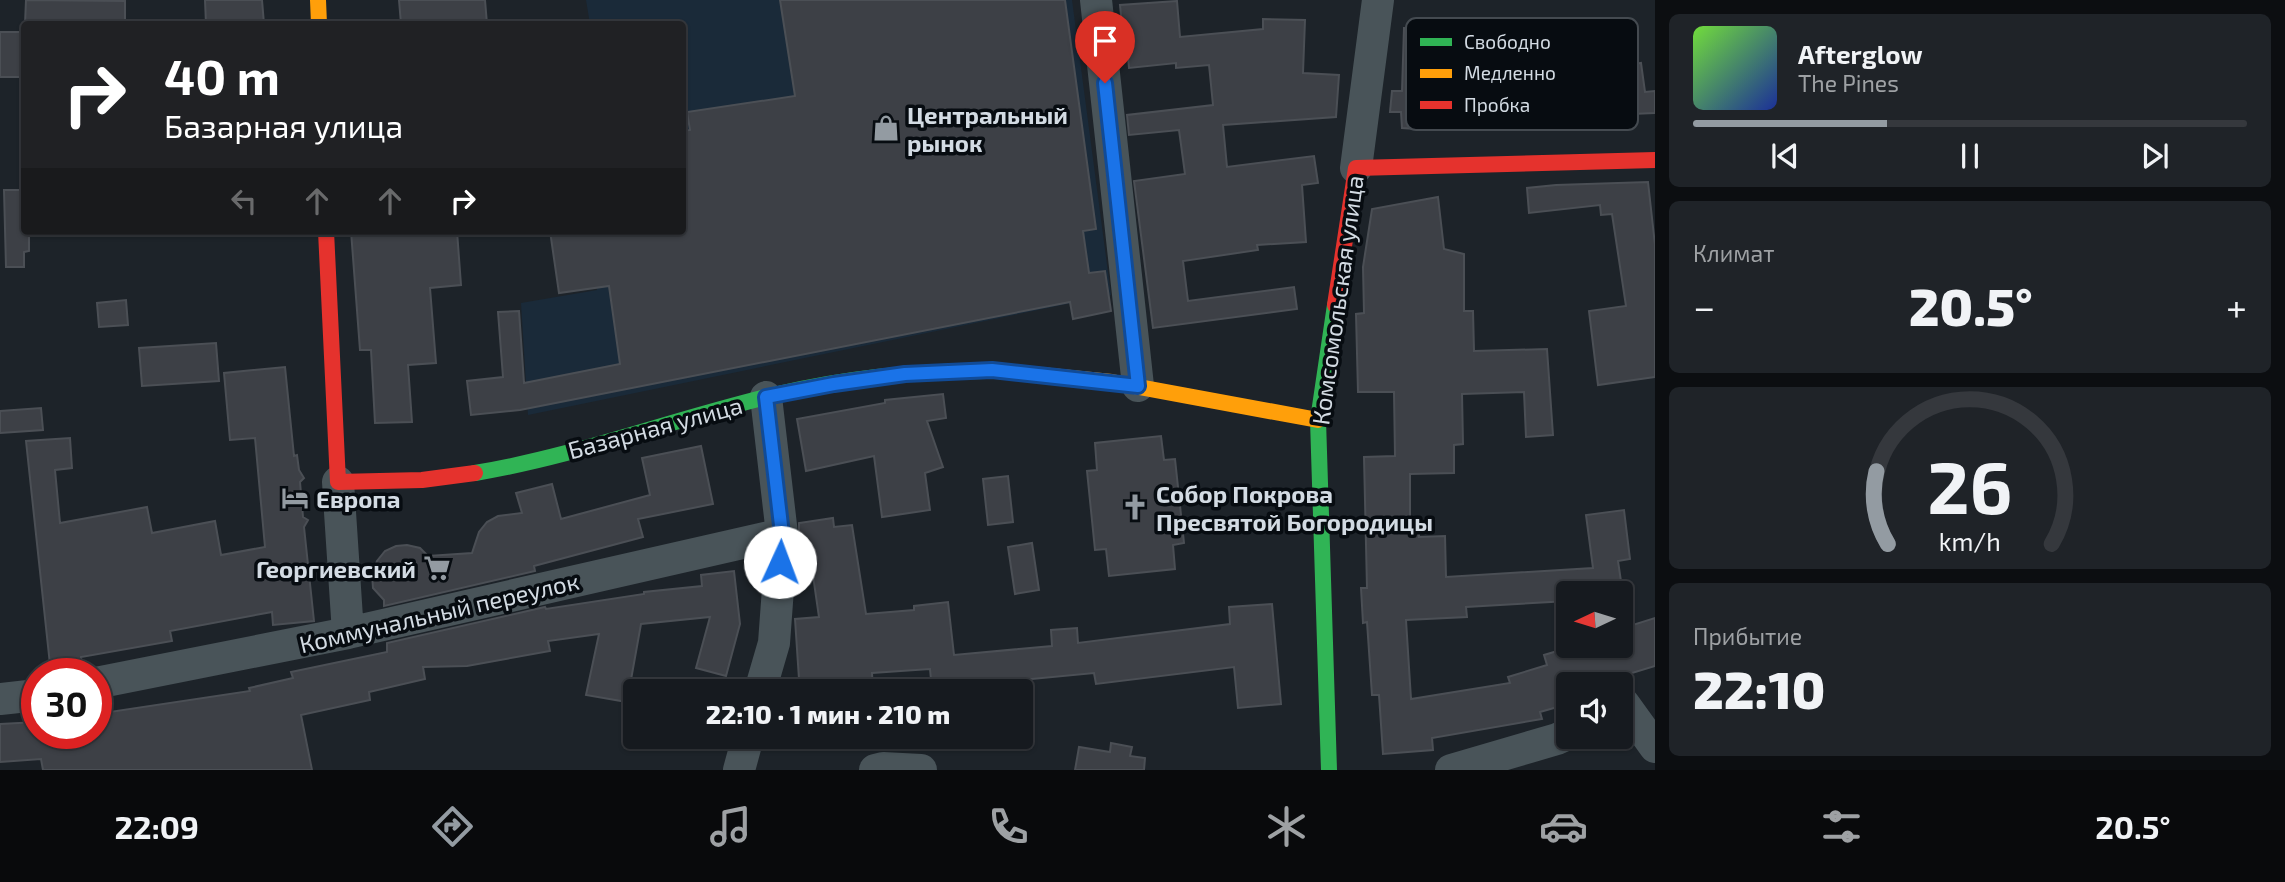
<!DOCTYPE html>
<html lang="ru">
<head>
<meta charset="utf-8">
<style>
	body { margin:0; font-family:"Exo 2",sans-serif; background:#1f2328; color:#f1f3f6; height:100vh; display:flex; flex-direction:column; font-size:26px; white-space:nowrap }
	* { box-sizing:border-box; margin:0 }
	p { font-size:23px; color:#9ea1a4 }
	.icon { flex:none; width:38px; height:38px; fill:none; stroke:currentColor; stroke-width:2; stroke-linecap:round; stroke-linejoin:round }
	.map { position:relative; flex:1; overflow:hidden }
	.drawer { display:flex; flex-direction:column; gap:14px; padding:14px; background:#0c0e11; width:630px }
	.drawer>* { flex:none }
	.hud { position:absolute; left:21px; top:21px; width:665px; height:214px; border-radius:7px; box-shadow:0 2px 5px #0004,0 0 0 2px #35383d; background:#202124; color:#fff; overflow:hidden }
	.needle { width:46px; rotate:266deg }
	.controls { position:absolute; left:1556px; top:581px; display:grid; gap:14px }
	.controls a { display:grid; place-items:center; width:77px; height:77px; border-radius:7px; background:#161a1f; box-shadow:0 2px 5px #0004,0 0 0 2px #35383d; font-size:35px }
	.speed { position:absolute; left:21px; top:658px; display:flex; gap:14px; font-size:35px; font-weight:700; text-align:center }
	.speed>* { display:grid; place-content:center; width:91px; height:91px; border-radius:50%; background:#161a1f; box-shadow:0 2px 5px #0004,0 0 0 2px #35383d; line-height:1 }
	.speed .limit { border:10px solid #d22; background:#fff; color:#111 }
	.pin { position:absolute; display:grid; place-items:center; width:60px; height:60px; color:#fff; margin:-72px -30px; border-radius:50% 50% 50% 0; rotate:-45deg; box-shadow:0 0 7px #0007 }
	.pin .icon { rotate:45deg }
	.me { position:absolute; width:77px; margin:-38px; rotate:2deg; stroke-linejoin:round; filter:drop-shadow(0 0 5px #0008) }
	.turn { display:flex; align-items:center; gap:24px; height:147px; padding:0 28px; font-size:32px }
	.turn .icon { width:91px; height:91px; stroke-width:2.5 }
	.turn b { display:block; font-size:49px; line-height:60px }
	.lanes { display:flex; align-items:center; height:66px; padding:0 28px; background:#0003; justify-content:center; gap:35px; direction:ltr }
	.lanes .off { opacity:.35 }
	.big { font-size:52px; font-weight:800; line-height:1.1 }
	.drawer .tile { flex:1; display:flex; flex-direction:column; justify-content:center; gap:10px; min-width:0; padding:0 24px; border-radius:10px; background:#1f2328 }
	.drawer .dial { align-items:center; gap:0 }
	.dial svg { height:182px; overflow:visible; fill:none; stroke:#35383d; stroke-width:7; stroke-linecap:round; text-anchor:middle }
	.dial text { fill:#f1f3f6; stroke:none }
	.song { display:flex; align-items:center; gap:21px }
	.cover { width:84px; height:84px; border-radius:10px; background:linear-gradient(135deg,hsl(100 70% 55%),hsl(230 70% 35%)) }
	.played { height:7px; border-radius:4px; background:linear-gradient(90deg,#939ba2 35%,#35383d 35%) }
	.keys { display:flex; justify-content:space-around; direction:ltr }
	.heat { display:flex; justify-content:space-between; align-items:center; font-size:38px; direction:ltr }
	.trip { position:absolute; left:623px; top:679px; width:410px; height:70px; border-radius:7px; background:#161a1f; box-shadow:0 2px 5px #0004,0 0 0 2px #35383d; font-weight:800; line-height:70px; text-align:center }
	.tabs { display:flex; height:112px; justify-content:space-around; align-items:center; background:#090a0c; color:#9ea1a4 }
	.tabs .icon { width:49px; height:49px }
	.tabs .active { color:#939ba2 }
	.tabs b { font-size:32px; color:#f1f3f6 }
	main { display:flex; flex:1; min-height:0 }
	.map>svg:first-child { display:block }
	.built { fill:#1a2a39 }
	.building { fill:#3d4046; stroke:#4b4f55; stroke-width:2 }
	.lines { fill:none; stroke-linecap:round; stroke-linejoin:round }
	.street { stroke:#495459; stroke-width:32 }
	.fast { stroke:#30b455; stroke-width:16 }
	.slow { stroke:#ff9f0a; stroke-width:16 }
	.jam { stroke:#e5322d; stroke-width:16 }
	.route-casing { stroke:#114b97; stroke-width:18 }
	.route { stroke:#1a73e8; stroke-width:12 }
	.labels { text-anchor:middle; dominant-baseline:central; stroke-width:7; stroke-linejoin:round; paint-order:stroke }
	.poi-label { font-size:24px; font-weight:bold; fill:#d3dbe3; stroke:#070c11; text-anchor:start }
	.street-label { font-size:24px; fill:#d3dbe3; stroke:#070c11 }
	.key { fill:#070c11; stroke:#444a50; stroke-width:2 }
	.key-label { font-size:19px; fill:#d3dbe3 }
</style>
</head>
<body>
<main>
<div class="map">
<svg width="1655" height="770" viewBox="0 0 1655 770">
	<rect width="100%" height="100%" fill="#1d2329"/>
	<path class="built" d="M586,0H1072L1111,295L528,415L521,303L597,290L586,231H682V24H590Z"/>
	<path class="building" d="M26,0L125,1V24H25Z
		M205,0H262L264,24H206Z
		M399,0H485L487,24H401Z
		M780,0H1065L1096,229L1083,231L1089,273L1105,271L1111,311L1073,319L1070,302L520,410L471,415L467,381L503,377L498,312L519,311L524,383L620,364L609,286L559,293L550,231H682V131L690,130L687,112L795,96Z
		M1177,1L1180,37L1263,29V19L1305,20L1303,73L1339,75L1336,117L1223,125L1227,167L1314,156L1318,183L1302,185L1306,242L1257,245L1258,250L1183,261L1188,301L1294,287L1297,309L1153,328L1134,181L1185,174L1179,130L1129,135L1127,115L1213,105L1209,65L1176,68V63L1129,68L1126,36H1123L1120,5Z
		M1404,28L1457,31L1456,44L1533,46L1532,69L1479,67L1476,124L1432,121V130L1402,128L1401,112H1390L1392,91H1402Z
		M0,32H24V77H0Z
		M1641,63L1645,92L1655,91V113L1632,114L1631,101L1588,108L1582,72Z
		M1648,182L1655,245V377L1598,385L1589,311L1626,306L1612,214L1601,215L1600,205L1529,213L1527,188L1556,185Z
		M4,190H24V231H29V251L24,252V267H6Z
		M1438,197L1444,249L1464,254V311H1473L1474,351L1547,349L1553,435L1526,437L1524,392L1462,394L1463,444L1454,445V473L1410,474V519H1419V537L1445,536L1446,577L1593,568L1586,515L1624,510L1630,559L1618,561L1622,588L1568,593V601L1466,607L1467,617L1406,620L1411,699L1510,683L1508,677L1547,665L1544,655L1574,646H1620V629L1655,618V666L1596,684H1568V704L1540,712L1542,719L1432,738L1433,750L1383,754L1379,695H1372L1367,622L1363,623L1361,588H1367L1364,457L1395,456L1394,392H1358L1356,314L1364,313L1363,267L1372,209Z
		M351,231H457L461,285L430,288L436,363L408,365L412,422L375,423L371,350H360Z
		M126,300L128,325L99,327L97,303Z
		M216,343L219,381L142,386L139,348Z
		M285,367L294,456L297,455L299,470L304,478L300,482L303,517L308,520L304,527L314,621L273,625L272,612L170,631L172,641L81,657L82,672L51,674L26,441L70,438L72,468L55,470L60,523L147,507L152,533L215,521L221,555L265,547L255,438L230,440L224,373Z
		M943,394L946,418L927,421L943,467L925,473L930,510L882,517L874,456L806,471L797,419L885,403V400Z
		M41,408L43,430L0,433V411Z
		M1161,436L1164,460L1175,459L1184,543L1173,545L1175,569L1109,576L1106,549L1095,550L1087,471L1097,470L1095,443Z
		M701,446L713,504L638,519L643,537L534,566L535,571L384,606V600L373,588L372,574L377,561L385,551L396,546L407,545L420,548L428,556L472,553L479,532L487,522L498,516L522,513L516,493L552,484L561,519L650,495L642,458Z
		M1008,476L1013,522L988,525L983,479Z
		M833,518L834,527L852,525L866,614L914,610V606L948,602L954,655L1052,646L1051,630L1077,628L1078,643L1230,624L1229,607L1272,604L1281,704L1238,708L1234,667L1096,684L1094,673L970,685L971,691H932L930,669L872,673L873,691H810V678L799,679L795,619L819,617L809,548L799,550V523Z
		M1032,543L1039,590L1015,594L1008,547Z
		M734,571L740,624L726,676L696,668L710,617L641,624L627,702L586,695L599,634L548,641L550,651L467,666L423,667L425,679L369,692L370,700L301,715L312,770H43L41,759L0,762V724L37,722V733H96V714L250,691L249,688L293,678L291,672L387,652V643L545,607L546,609L644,594V592L702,586L701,575Z
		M1111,743L1132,747L1130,756L1145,758L1144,770H1075L1079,747L1110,752Z"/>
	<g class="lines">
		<path class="street" d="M1096,0L1138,386
			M1356,168L1378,0
			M338,482L348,633
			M96,683L348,633L782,534
			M760,691L774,643L782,534L766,397
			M0,699L37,695
			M1620,706L1624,704L1655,747
			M739,770L748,737
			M875,770L883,768L921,770
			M1451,770L1557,739L1568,734"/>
		<path class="fast" d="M475,473C578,456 676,418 778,394C850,377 924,370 999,371
			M1329,770L1318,420L1335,305"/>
		<path class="slow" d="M318,0L319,24
			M999,371L1112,382L1318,420"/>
		<path class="jam" d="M326,231L338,482L422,480L475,473
			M1335,305L1356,168L1655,160"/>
	</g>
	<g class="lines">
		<g class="route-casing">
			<path id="route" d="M780,562L782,534L766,397L834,384L905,374L992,370L1138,386L1105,83"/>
		</g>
		<use href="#route" class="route"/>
	</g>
	<defs>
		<g id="shop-bare" transform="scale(2.1)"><path d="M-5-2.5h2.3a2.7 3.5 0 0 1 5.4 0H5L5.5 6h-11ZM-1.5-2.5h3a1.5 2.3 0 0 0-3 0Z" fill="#939ba2" stroke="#070c11" stroke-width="2.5" paint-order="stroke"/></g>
		<g id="hotel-bare" transform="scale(2.1)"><path d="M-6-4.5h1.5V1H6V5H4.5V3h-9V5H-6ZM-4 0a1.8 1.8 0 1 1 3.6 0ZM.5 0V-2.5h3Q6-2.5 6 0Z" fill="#939ba2" stroke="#070c11" stroke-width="2.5" paint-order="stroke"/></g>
		<g id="church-bare" transform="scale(2.1)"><path d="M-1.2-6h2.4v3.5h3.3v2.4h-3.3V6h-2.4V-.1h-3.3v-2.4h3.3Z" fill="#939ba2" stroke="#070c11" stroke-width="2.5" paint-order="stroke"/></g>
		<g id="supermarket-bare" transform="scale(2.1)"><path d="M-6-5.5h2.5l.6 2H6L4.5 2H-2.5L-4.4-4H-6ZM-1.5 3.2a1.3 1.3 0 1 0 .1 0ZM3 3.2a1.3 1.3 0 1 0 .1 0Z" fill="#939ba2" stroke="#070c11" stroke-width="2.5" paint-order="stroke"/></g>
	</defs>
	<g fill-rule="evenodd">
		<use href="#shop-bare" x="886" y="128"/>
		<use href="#hotel-bare" x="295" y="498"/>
		<use href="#church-bare" x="1135" y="507"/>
		<use href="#supermarket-bare" x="437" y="568"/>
	</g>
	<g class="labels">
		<g class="poi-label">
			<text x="907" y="114">Центральный<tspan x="907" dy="28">рынок</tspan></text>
			<text x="1156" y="493">Собор Покрова<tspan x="1156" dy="28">Пресвятой Богородицы</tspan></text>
			<text x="316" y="498">Европа</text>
			<text x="416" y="568" text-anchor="end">Георгиевский</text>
		</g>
		<g class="street-label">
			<text transform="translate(1337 300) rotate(-82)">Комсомольская улица</text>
			<text transform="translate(655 427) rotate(-15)">Базарная улица</text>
			<text transform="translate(439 612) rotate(-13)">Коммунальный переулок</text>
		</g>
	</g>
	<rect x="1406" y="18" width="232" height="112" rx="10" class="key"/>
	<rect x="1420" y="38" width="32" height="8" fill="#30b455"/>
	<rect x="1420" y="69" width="32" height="9" fill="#ff9f0a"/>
	<rect x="1420" y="101" width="32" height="8" fill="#e5322d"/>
	<g class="key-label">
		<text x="1464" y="49">Свободно</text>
		<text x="1464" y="80">Медленно</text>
		<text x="1464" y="112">Пробка</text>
	</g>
</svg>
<div class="controls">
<a><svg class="needle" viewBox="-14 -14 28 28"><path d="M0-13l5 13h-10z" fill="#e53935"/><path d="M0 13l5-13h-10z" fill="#9ea1a4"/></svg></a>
<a><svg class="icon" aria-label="sound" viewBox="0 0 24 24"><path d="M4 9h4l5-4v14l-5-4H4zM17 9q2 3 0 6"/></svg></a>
</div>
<div class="speed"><div class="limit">30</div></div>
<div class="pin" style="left:1105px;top:83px;background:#d93025"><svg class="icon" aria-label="arrive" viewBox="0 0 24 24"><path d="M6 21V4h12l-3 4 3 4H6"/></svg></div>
<svg class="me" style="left:780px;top:562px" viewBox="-20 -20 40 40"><circle r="19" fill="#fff"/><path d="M0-13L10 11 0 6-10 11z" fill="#1a73e8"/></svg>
<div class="trip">22:10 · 1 мин · 210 m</div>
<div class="hud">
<div class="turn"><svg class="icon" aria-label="right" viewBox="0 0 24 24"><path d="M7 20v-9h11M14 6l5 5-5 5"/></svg><div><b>40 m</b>Базарная улица</div></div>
<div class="lanes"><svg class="icon off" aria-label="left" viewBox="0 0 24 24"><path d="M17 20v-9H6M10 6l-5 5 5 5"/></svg><svg class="icon off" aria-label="ahead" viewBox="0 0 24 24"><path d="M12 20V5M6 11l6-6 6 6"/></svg><svg class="icon off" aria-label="ahead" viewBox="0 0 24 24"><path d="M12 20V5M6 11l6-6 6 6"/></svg><svg class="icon" aria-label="right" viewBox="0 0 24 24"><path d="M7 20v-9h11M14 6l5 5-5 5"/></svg></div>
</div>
</div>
<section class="drawer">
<div class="tile">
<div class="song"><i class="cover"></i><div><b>Afterglow</b><p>The Pines</p></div></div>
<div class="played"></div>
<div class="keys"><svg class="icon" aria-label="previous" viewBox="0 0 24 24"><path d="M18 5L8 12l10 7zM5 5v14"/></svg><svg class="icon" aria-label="pause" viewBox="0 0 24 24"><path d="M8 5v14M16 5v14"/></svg><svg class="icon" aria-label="next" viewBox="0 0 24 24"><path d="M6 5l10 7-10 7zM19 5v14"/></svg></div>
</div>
<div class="tile"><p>Климат</p>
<div class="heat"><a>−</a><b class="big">20.5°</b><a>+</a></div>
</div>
<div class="tile dial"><svg viewBox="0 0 100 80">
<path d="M14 69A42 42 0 1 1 86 69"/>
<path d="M14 69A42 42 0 0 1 9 37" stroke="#939ba2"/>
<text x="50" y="56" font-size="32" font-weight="700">26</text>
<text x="50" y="72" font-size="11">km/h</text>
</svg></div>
<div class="tile"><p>Прибытие</p><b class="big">22:10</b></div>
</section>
</main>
<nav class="tabs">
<b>22:09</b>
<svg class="icon active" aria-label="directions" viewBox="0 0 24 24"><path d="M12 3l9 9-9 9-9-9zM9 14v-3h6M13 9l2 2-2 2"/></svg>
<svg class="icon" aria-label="music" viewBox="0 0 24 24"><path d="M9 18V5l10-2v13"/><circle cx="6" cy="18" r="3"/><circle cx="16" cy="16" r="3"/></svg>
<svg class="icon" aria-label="phone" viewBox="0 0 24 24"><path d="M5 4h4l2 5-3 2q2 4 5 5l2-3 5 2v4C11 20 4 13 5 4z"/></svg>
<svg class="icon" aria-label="climate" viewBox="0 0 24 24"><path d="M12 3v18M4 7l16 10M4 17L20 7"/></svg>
<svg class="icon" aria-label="car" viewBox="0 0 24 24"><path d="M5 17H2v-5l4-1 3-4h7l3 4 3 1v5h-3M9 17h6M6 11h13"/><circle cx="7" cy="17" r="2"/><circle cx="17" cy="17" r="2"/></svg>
<svg class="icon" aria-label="filters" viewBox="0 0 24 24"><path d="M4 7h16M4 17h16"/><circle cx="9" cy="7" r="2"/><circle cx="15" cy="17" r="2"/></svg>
<b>20.5°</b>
</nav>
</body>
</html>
